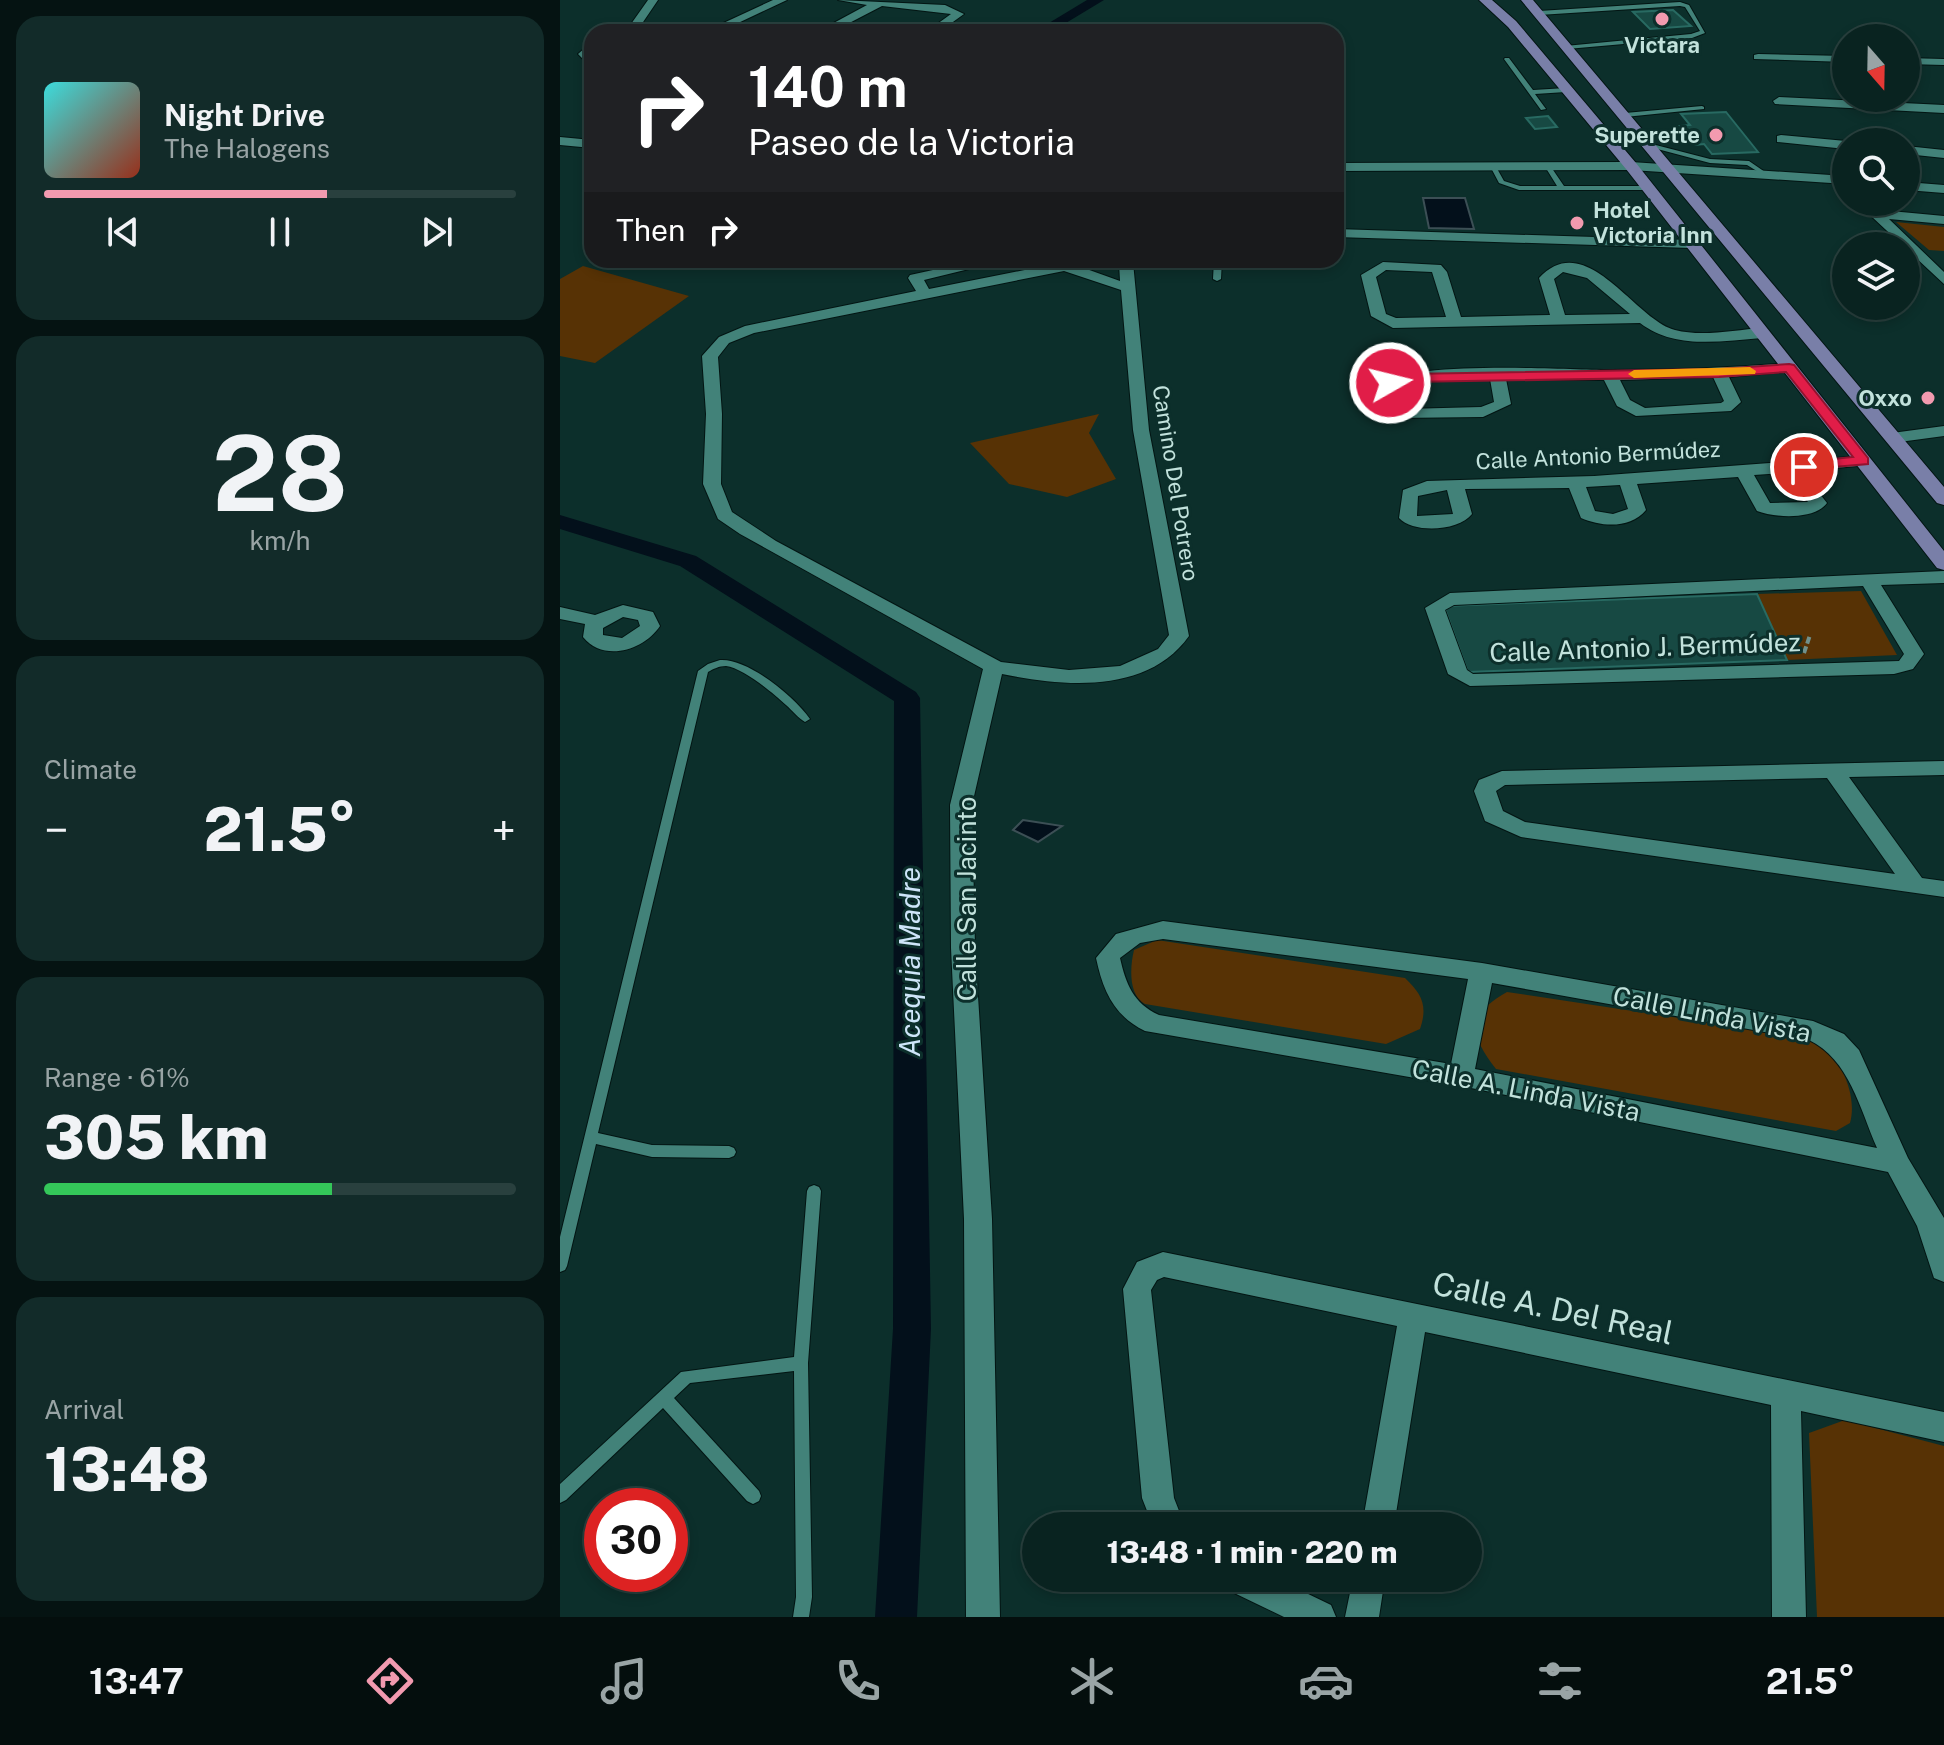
<!DOCTYPE html>
<html lang="en">
<head>
<meta charset="utf-8">
<style>
	body { margin:0; font-family:"Public Sans",sans-serif; background:#122b29; color:#f1f3f6; height:100vh; display:flex; flex-direction:column; font-size:30px; white-space:nowrap }
	* { box-sizing:border-box; margin:0 }
	p { font-size:26px; color:#99a4a5 }
	.icon { flex:none; width:44px; height:44px; fill:none; stroke:currentColor; stroke-width:2; stroke-linecap:round; stroke-linejoin:round }
	.map { position:relative; flex:1; overflow:hidden }
	.drawer { display:flex; flex-direction:column; gap:16px; padding:16px; background:#051312; width:560px }
	.drawer>* { flex:none }
	.top-card { position:absolute; left:24px; top:24px; width:760px; height:244px; border-radius:24px; box-shadow:0 4px 12px #0003,0 0 0 2px #29403e; background:#202124; color:#fff; overflow:hidden }
	.needle { width:52px; rotate:160deg }
	.tools { position:absolute; left:1272px; top:24px; display:grid; gap:16px }
	.tools a { display:grid; place-items:center; width:88px; height:88px; border-radius:50%; background:#092320; box-shadow:0 4px 12px #0003,0 0 0 2px #29403e; font-size:40px }
	.speed { position:absolute; left:24px; top:1488px; display:flex; gap:16px; font-size:40px; font-weight:700; text-align:center }
	.speed>* { display:grid; place-content:center; width:104px; height:104px; border-radius:50%; background:#092320; box-shadow:0 4px 12px #0003,0 0 0 2px #29403e; line-height:1 }
	.speed .limit { border:12px solid #d22; background:#fff; color:#111 }
	.pin { position:absolute; display:grid; place-items:center; width:68px; height:68px; color:#fff; margin:-34px; border:4px solid #fff; border-radius:50%; box-shadow:0 2px 8px #0007 }
	.me { position:absolute; width:88px; margin:-44px; rotate:82deg; stroke-linejoin:round; filter:drop-shadow(0 0 6px #0008) }
	.turn { display:flex; align-items:center; gap:28px; height:168px; padding:0 32px; font-size:36px }
	.turn .icon { width:104px; height:104px; stroke-width:2.5 }
	.turn b { display:block; font-size:56px; line-height:68px }
	.then { display:flex; align-items:center; height:76px; padding:0 32px; background:#0003; gap:16px; font-size:30px }
	.big { font-size:60px; font-weight:800; line-height:1.1 }
	.drawer .widget { flex:1; display:flex; flex-direction:column; justify-content:center; gap:12px; min-width:0; padding:0 28px; border-radius:24px; background:#122b29 }
	.drawer .dial { align-items:center; gap:0 }
	.dial b { font-size:104px; line-height:1 }
	.song { display:flex; align-items:center; gap:24px }
	.cover { width:96px; height:96px; border-radius:12px; background:linear-gradient(135deg,hsl(180 70% 55%),hsl(10 70% 35%)) }
	.played { height:8px; border-radius:4px; background:linear-gradient(90deg,#f29aaf 60%,#29403e 60%) }
	.keys { display:flex; justify-content:space-around; direction:ltr }
	.heat { display:flex; justify-content:space-between; align-items:center; font-size:44px; direction:ltr }
	.charge { height:12px; border-radius:6px; background:linear-gradient(90deg,#34c759 61%,#29403e 0) }
	.trip { position:absolute; left:462px; top:1512px; width:460px; height:80px; border-radius:40px; background:#092320; box-shadow:0 4px 12px #0003,0 0 0 2px #29403e; font-weight:800; line-height:80px; text-align:center }
	.dock { display:flex; height:128px; justify-content:space-around; align-items:center; background:#040e0d; color:#99a4a5 }
	.dock .icon { width:56px; height:56px }
	.dock .current { color:#f29aaf }
	.dock b { font-size:36px; color:#f1f3f6 }
	main { display:flex; flex:1; min-height:0 }
	.map>svg:first-child { display:block }
	.green { fill:#573205 }
	.water { fill:#03101b; stroke:#3c4f55; stroke-width:2 }
	.lines { fill:none; stroke-linecap:round; stroke-linejoin:round }
	.canal { fill:#03101b; fill-rule:evenodd }
	.building { fill:#174943; stroke:#286a62; stroke-width:2 }
	.service-casing { stroke:#031513; stroke-width:2 }
	.minor-casing { stroke:#031513; stroke-width:2 }
	.tertiary-casing { stroke:#031513; stroke-width:2 }
	.primary-casing { stroke:#031513; stroke-width:2 }
	.path { stroke:#70918c; stroke-width:4; stroke-dasharray:7 3; stroke-linecap:butt }
	.service { fill:#428279; fill-rule:evenodd }
	.minor { fill:#428279; fill-rule:evenodd }
	.tertiary { fill:#428279; fill-rule:evenodd }
	.primary { fill:#797fa8; fill-rule:evenodd }
	.route { fill:#e11d48; stroke:#92132f; stroke-width:2 }
	.slow { fill:#f59e0b }
	.poi-dot { fill:#f29aaf; stroke:#0c2f2b; stroke-width:3 }
	.labels { text-anchor:middle; dominant-baseline:central; stroke-width:6; stroke-linejoin:round; paint-order:stroke }
	.far-poi-label { font-size:22px; font-weight:bold; fill:#c2e2dc; stroke:#0c2f2b; text-anchor:end }
	.far-street-label { font-size:22px; fill:#c2e2dc; stroke:#0c2f2b }
	.street-label { font-size:26px; fill:#c2e2dc; stroke:#0c2f2b }
	.water-label { font-size:28px; font-style:italic; fill:#cee5f9; stroke:#0c2f2b }
	.near-street-label { font-size:32px; fill:#c2e2dc; stroke:#0c2f2b }
</style>
</head>
<body>
<main>
<section class="drawer">
<div class="widget">
<div class="song"><i class="cover"></i><div><b>Night Drive</b><p>The Halogens</p></div></div>
<div class="played"></div>
<div class="keys"><svg class="icon" aria-label="previous" viewBox="0 0 24 24"><path d="M18 5L8 12l10 7zM5 5v14"/></svg><svg class="icon" aria-label="pause" viewBox="0 0 24 24"><path d="M8 5v14M16 5v14"/></svg><svg class="icon" aria-label="next" viewBox="0 0 24 24"><path d="M6 5l10 7-10 7zM19 5v14"/></svg></div>
</div>
<div class="widget dial"><b>28</b><p>km/h</p></div>
<div class="widget"><p>Climate</p>
<div class="heat"><a>−</a><b class="big">21.5°</b><a>+</a></div>
</div>
<div class="widget"><p>Range · 61%</p><b class="big">305 km</b><div class="charge"></div></div>
<div class="widget"><p>Arrival</p><b class="big">13:48</b></div>
</section>
<div class="map">
<svg width="1384" height="1617" viewBox="0 0 1384 1617">
	<rect width="100%" height="100%" fill="#0c2f2b"/>
	<path class="green" d="M1336,222L1384,227V251L1369,250Z
		M23,266L129,296L35,363L0,356V279Z
		M539,414L529,433L556,479L507,497L449,484L410,443Z
		M1301,591L1337,655L1227,660L1197,594Z
		M597,940L845,978C862,994 868,1006 860,1029L826,1044L585,1004C568,995 570,966 574,950Z
		M947,992L1258,1039C1280,1059 1298,1094 1290,1123L1276,1131L936,1069C908,1033 907,1015 947,992Z
		M1285,1420L1384,1446V1617H1257L1249,1433Z"/>
	<path class="water" d="M863,198H905L914,229L869,228Z
		M463,820L502,826L478,842L453,830Z"/>
	<g class="lines">
		<path class="canal" d="M527,0H544L491,32H474Z
			M0,515L136,556L356,692L360,698L371,1329L357,1617H315L333,1329L334,701L120,566L0,529Z"/>
	</g>
	<path class="building" d="M1113,10L1131,26L1090,29L1073,12Z
		M1166,112L1198,152L1152,154L1144,144L1135,145L1120,126L1130,125L1121,114Z
		M988,116L997,127L975,129L966,118Z
		M1197,594L1227,660L908,672L884,606Z"/>
	<g class="lines">
		<g class="service-casing">
			<path id="service" d="M1120,2L1129,5L1145,33L1132,38L1007,49L1005,46L1131,34L1140,31L1125,7L1120,6L979,15L976,13L979,11Z
				M945,58H949L973,90L1006,88L1009,90L1006,92L975,94L986,109L981,110L944,59Z
				M1142,106L1144,107V109L1065,117L1062,115L1065,113Z
				M1088,143L1150,159L1189,161L1205,172L1200,173L1187,165L1150,163L1086,146L1085,145Z
				M987,163L989,164L1004,186H1089L1092,188L1089,190H959L939,183L930,166L935,165L944,181L960,186H997L984,165Z
				M654,260H662L661,279L657,281L653,279Z
				M160,660C188,658 235,697 250,719L245,722C238,718 233,711 226,705C213,693 183,668 166,666C159,666 153,669 148,672L38,1133L92,1145L169,1146L174,1148L176,1152L174,1156L169,1158L92,1157L36,1144L7,1266L5,1270L0,1272V1237L138,671L148,664Z
				M254,1185L259,1187L261,1191L248,1363L252,1597L249,1617H233L236,1597L234,1371L130,1383L114,1398L199,1491L201,1496L199,1501L193,1504L187,1501L103,1408L6,1500L0,1503V1484L121,1372L234,1357L247,1191L249,1187Z"/>
		</g>
		<g class="minor-casing">
			<path id="minor" d="M88,0H98L79,28L56,32L71,24Z
				M213,0H227L159,32H144Z
				M278,0L385,5L404,14L379,32H366L391,14L322,6L272,32H257L307,5Z
				M32,42V68L18,54Z
				M1198,54L1286,56V62L1194,59V55Z
				M1346,58L1384,59V65L1346,64Z
				M1219,97L1384,105V113L1215,104L1213,101Z
				M1221,135L1286,141L1289,142H1286V149L1217,142V136Z
				M1346,146L1384,150V158L1346,154Z
				M1296,202H1311L1320,210L1384,216V224L1329,219L1384,272V284Z
				M776,229L1131,240L1138,244L1131,248L776,237Z
				M419,260H446L364,280L369,289L515,260H544L521,267L560,281L559,264L554,260L573,262L589,430L629,636C588,694 505,687 442,674L412,805L415,948L432,1219L440,1617H406L404,1219L391,948L390,805L423,669L180,534L158,519L143,484L146,414L142,356L159,337L185,326L356,291L348,278L350,275ZM504,271L561,290L573,430L609,635L598,649L560,666L509,670L441,662L216,541L172,512L161,484L162,414L158,357L169,343L194,333Z
				M823,262L881,265L887,272L901,317L990,315L979,278C1026,227 1074,319 1115,330C1142,337 1175,330 1202,328L1210,333L1202,338C1161,341 1115,350 1080,323L833,328L811,316L801,275ZM826,270L872,272L886,317L836,318L826,314L816,277ZM1003,272L1027,278L1070,314L1005,315L994,279Z
				M1229,363L1237,368L1235,371L1169,377L1181,402L1171,411L1076,416L1057,406L1044,380L946,379L951,404L923,417L836,418L829,411L818,386C846,359 1008,370 1052,370C1111,370 1170,368 1229,363ZM1153,377L1164,401L1161,403L1085,408L1070,400L1060,380ZM930,379L934,402L921,407L845,409L835,388L867,381Z
				M1384,426V436L1332,443L1324,438L1332,433Z
				M1303,456L1309,457V465L1242,471L1267,503C1255,520 1215,518 1197,511L1178,477L1077,484L1086,510C1070,529 1042,527 1021,518L1009,488L905,489L912,514C899,531 854,534 839,518L843,490L867,481L1034,476ZM1225,473L1248,502L1210,503L1194,475ZM1060,485L1068,509L1053,514L1035,511L1026,487ZM887,490L893,514L857,516L858,496Z
				M1384,571V583L1321,585L1364,654L1353,669L1334,674L910,686L888,674L865,608L890,593ZM1303,586L1344,654L1339,661L913,674L907,670L885,610L894,605Z
				M63,605L93,612L100,626C84,650 44,663 23,637L25,624L0,619V607L35,615ZM63,617L78,620L80,626L62,638L43,635V628Z
				M1384,761V775L1289,777L1362,878L1384,881V897L961,837L925,821L914,791L919,780L942,771ZM1267,778L1335,874L965,822L943,811L936,791L945,785Z
				M603,921L922,963L1253,1021L1284,1034L1299,1050L1348,1158L1384,1218V1282L1374,1278L1357,1226L1328,1172L901,1086L585,1031C554,1016 543,991 536,958L556,934ZM603,939L908,979L891,1064L599,1015C573,1003 566,984 560,958L580,943ZM932,983L1249,1040C1289,1059 1300,1109 1317,1148L915,1069Z
				M603,1252L1384,1412V1442L1241,1411L1246,1617H1212L1211,1405L865,1332L834,1526H802L837,1326L604,1277L597,1280L591,1290L614,1498L625,1526H593L582,1498L563,1289L577,1262Z
				M664,1578H715L771,1605L776,1617H724L668,1590Z
				M793,1578H825L819,1617H785Z"/>
		</g>
		<g class="tertiary-casing">
			<path id="tertiary" d="M0,137L32,140V148L0,145Z
				M1071,162L1286,176V184L1071,170L776,171V163Z
				M1346,182L1384,185V193L1346,190Z"/>
		</g>
		<g class="primary-casing">
			<path id="primary" d="M919,0H932L956,21L1076,163L1384,551V570L1377,568L1066,169L948,27Z
				M961,0H973L1384,487V505L1377,503Z"/>
		</g>
		<path class="path" d="M1244,653L1250,635"/>
		<use href="#service" class="service"/>
		<use href="#minor" class="minor"/>
		<use href="#tertiary" class="tertiary"/>
		<use href="#primary" class="primary"/>
	</g>
	<path class="route" d="M1229,364L1234,365L1308,458V464L1239,470L1237,467L1244,462L1293,457L1226,372L1159,377L847,382L830,387L824,383L846,374L1159,369Z"/>
	<path class="slow" d="M1190,367L1196,371L1195,374L1074,378L1068,374L1074,370Z"/>
	<g class="poi-dot">
		<circle cx="1102" cy="19" r="8"/>
		<circle cx="1156" cy="135" r="8"/>
		<circle cx="1017" cy="223" r="8"/>
		<circle cx="1368" cy="398" r="8"/>
	</g>
	<g class="labels">
		<g class="far-poi-label">
			<text x="1102" y="45" text-anchor="middle">Victara</text>
			<text x="1140" y="135">Superette</text>
			<text x="1033" y="210" text-anchor="start">Hotel<tspan x="1033" dy="25">Victoria Inn</tspan></text>
			<text x="1352" y="398">Oxxo</text>
		</g>
		<g class="far-street-label">
			<text transform="translate(1038 455) rotate(-3)">Calle Antonio Bermúdez</text>
			<text transform="translate(616 483) rotate(81)">Camino Del Potrero</text>
		</g>
		<g class="street-label">
			<text transform="translate(1085 647) rotate(-2)">Calle Antonio J. Bermúdez</text>
			<text transform="translate(406 899) rotate(-90)">Calle San Jacinto</text>
			<text transform="translate(1152 1014) rotate(11)">Calle Linda Vista</text>
			<text transform="translate(966 1090) rotate(11)">Calle A. Linda Vista</text>
		</g>
		<g class="water-label">
			<text transform="translate(349 962) rotate(-90)">Acequia Madre</text>
		</g>
		<g class="near-street-label">
			<text transform="translate(993 1308) rotate(12)">Calle A. Del Real</text>
		</g>
	</g>
</svg>
<div class="tools">
<a><svg class="needle" viewBox="-14 -14 28 28"><path d="M0-13l5 13h-10z" fill="#e53935"/><path d="M0 13l5-13h-10z" fill="#99a4a5"/></svg></a>
<a><svg class="icon" aria-label="search" viewBox="0 0 24 24"><circle cx="10" cy="10" r="6"/><path d="M15 15l6 6"/></svg></a>
<a><svg class="icon" aria-label="layers" viewBox="0 0 24 24"><path d="M12 4l9 5-9 5-9-5zM3 14l9 5 9-5"/></svg></a>
</div>
<div class="speed"><div class="limit">30</div></div>
<div class="pin" style="left:1244px;top:467px;background:#d93025"><svg class="icon" aria-label="arrive" viewBox="0 0 24 24"><path d="M6 21V4h12l-3 4 3 4H6"/></svg></div>
<svg class="me" style="left:830px;top:383px" viewBox="-20 -20 40 40"><circle r="17" fill="#e11d48" stroke="#fff" stroke-width="3"/><path d="M0-11L8 9 0 5-8 9z" fill="#fff"/></svg>
<div class="trip">13:48 · 1 min · 220 m</div>
<div class="top-card">
<div class="turn"><svg class="icon" aria-label="right" viewBox="0 0 24 24"><path d="M7 20v-9h11M14 6l5 5-5 5"/></svg><div><b>140 m</b>Paseo de la Victoria</div></div>
<div class="then">Then<svg class="icon" aria-label="right" viewBox="0 0 24 24"><path d="M7 20v-9h11M14 6l5 5-5 5"/></svg></div>
</div>
</div>
</main>
<nav class="dock">
<b>13:47</b>
<svg class="icon current" aria-label="directions" viewBox="0 0 24 24"><path d="M12 3l9 9-9 9-9-9zM9 14v-3h6M13 9l2 2-2 2"/></svg>
<svg class="icon" aria-label="music" viewBox="0 0 24 24"><path d="M9 18V5l10-2v13"/><circle cx="6" cy="18" r="3"/><circle cx="16" cy="16" r="3"/></svg>
<svg class="icon" aria-label="phone" viewBox="0 0 24 24"><path d="M5 4h4l2 5-3 2q2 4 5 5l2-3 5 2v4C11 20 4 13 5 4z"/></svg>
<svg class="icon" aria-label="climate" viewBox="0 0 24 24"><path d="M12 3v18M4 7l16 10M4 17L20 7"/></svg>
<svg class="icon" aria-label="car" viewBox="0 0 24 24"><path d="M5 17H2v-5l4-1 3-4h7l3 4 3 1v5h-3M9 17h6M6 11h13"/><circle cx="7" cy="17" r="2"/><circle cx="17" cy="17" r="2"/></svg>
<svg class="icon" aria-label="filters" viewBox="0 0 24 24"><path d="M4 7h16M4 17h16"/><circle cx="9" cy="7" r="2"/><circle cx="15" cy="17" r="2"/></svg>
<b>21.5°</b>
</nav>
</body>
</html>
